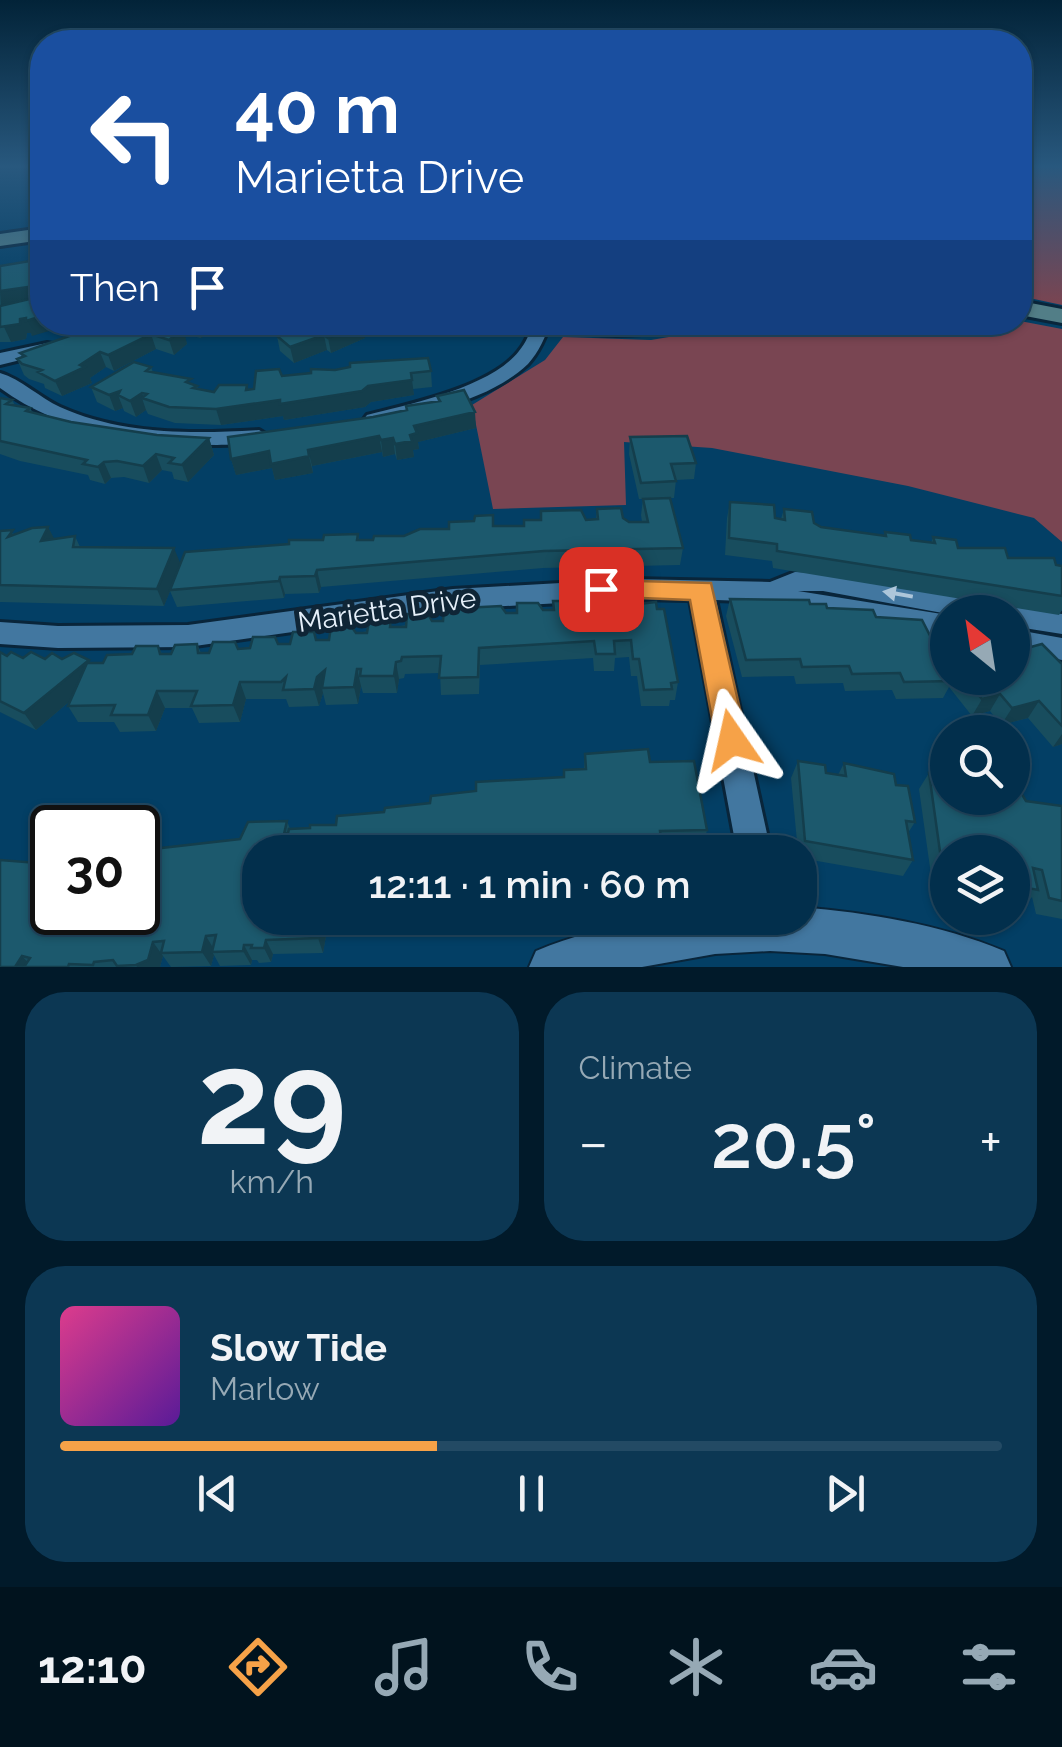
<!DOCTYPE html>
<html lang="en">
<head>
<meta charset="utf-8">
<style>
	body { margin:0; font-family:Raleway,sans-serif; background:#0c3753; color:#f1f3f6; height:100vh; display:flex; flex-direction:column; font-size:38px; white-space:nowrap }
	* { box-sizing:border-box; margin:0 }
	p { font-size:32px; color:#96a9b5 }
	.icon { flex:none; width:55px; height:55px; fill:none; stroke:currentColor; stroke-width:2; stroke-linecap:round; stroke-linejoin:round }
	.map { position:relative; height:967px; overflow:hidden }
	.details { display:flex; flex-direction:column; gap:25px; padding:25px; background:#011a2a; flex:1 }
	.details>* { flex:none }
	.banner { position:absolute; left:30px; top:30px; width:1002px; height:305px; border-radius:40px; box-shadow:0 2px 8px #0004,0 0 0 2px #234a64; background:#1a4fa0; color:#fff; overflow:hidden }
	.needle { width:65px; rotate:330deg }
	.buttons { position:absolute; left:930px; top:595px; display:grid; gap:20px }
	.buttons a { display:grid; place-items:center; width:100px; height:100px; border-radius:50%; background:#022f4c; box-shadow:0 2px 8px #0004,0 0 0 2px #234a64; font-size:50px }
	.speed { position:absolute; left:30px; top:805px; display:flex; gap:20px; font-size:50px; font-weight:700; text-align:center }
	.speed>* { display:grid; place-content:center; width:130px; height:130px; border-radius:50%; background:#022f4c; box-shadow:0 2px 8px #0004,0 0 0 2px #234a64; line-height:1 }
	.speed .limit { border:5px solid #111; border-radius:15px; background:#fff; color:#111 }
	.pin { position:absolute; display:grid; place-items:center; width:85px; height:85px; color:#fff; margin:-42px; border-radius:20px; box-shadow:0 5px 15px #0006 }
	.me { position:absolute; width:110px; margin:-55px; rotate:349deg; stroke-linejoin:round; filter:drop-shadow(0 0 8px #0008) }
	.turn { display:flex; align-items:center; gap:35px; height:210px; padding:0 40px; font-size:45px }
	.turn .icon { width:130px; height:130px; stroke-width:2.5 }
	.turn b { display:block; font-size:70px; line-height:85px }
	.then { display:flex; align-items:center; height:95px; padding:0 40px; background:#0003; gap:20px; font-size:38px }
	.big { font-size:75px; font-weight:600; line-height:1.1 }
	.details .tile { flex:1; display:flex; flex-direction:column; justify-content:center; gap:15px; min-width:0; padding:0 35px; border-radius:40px; background:#0c3753 }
	.details .dial { align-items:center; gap:0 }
	.dial b { font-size:130px; line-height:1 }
	.song { display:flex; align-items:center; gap:30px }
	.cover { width:120px; height:120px; border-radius:15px; background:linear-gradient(135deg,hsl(330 70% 55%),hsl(270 70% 35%)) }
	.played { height:10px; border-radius:5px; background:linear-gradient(90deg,#f6a248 40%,#234a64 40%) }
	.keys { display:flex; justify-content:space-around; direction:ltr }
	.heat { display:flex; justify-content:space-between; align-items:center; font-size:55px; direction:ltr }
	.details .tiles { flex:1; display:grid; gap:25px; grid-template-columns:1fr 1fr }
	.tile:last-child { grid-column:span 2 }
	.trip { position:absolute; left:242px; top:835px; width:575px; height:100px; border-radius:40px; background:#022f4c; box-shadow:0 2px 8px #0004,0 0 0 2px #234a64; font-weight:600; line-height:100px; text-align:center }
	.tabs { display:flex; height:160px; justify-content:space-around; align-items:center; background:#01131e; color:#96a9b5 }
	.tabs .icon { width:70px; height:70px }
	.tabs .on { color:#f6a248 }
	.tabs b { font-size:45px; color:#f1f3f6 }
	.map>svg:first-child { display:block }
	.green { fill:#794552 }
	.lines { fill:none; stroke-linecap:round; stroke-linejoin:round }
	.minor-casing { stroke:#09253a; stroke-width:6 }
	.tertiary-casing { stroke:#09253a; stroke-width:4 }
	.secondary-casing { stroke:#09253a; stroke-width:6 }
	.minor { fill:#4277a0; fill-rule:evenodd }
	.tertiary { fill:#4277a0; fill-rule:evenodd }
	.secondary { fill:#527e87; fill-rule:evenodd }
	.wall { fill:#184d5e }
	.shaded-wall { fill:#143e4c }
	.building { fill:#1c596d; stroke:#143e4c; stroke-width:2.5 }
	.oneway { fill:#adc6da }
	.route { fill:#f6a248; stroke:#a0692f; stroke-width:2.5 }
	.labels { text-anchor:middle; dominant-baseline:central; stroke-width:10; stroke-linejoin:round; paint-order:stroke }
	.street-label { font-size:28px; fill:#e6f0fa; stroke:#0f2536 }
</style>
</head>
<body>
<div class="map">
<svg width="1062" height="967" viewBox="0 0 1062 967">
	<rect width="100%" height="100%" fill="#033f65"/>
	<path class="green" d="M1020,167H1062V305L1020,296Z
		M1020,321L1062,329V542L1034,518L908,486L712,448L624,442L626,505L493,509L472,405L545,360L563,337L651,340L758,322Z"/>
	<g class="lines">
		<g class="minor-casing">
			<path id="minor" d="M534,322H551C545,337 539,352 528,364C489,401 424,413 374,425L364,419L367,415C410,404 491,387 519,351C526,343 530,332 534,322Z
				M47,343L53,344V352L0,365V353Z
				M0,373C21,379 40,398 60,407C122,435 193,434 259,430L269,436C258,447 233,444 217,445C141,445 63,434 0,388Z
				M795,572L823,573L994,602L1005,608L1012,606L1062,614V634L1012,626V612L948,614L823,591H798L948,615V636L804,613L772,602L716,600L771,852H737L690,600L631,599L453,609L188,647L58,648L0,644V622L58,626L188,625L453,589L631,579L770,582Z
				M1012,629L1062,638V660L1012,651Z"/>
		</g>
		<g class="tertiary-casing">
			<path id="tertiary" d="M800,907C869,913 940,924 1004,951L1011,967H903L825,954L770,951L715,954L642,967H529L536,951C624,914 707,918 800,918Z"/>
		</g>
		<g class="secondary-casing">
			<path id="secondary" d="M42,228V240L0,246V234Z
				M1020,301L1062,309V323L1020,315Z
				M541,322H692C674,339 559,339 541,322Z"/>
		</g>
		<use href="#minor" class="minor"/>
		<use href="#tertiary" class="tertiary"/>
		<use href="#secondary" class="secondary"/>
	</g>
	<path class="wall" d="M42,259L32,336L31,333H27L26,339L11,342H0V266Z
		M110,322H213L207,324L210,333L201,338L184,334L187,344L174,355L156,349L114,371L106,367L90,378L92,383L62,396L45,388L44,384L29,379L24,375L17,359L22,357L20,353Z
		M363,323L365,338L331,353L327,350L294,363L280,351L277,336Z
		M151,367L153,372L197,386L198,389L214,392L247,385L249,390L282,376L335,370L431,371L432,387L413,389L414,395L371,402L365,407L284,420L283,416L221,425L175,423L148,414L146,410L136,417L124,411L123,408L115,411L97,402L91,387Z
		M437,396L476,428L418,442L419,449L413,450L414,457L397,460L395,454L383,457L382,452L312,466L313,473L275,480L272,468L236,475L231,459L373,417L438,402Z
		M0,398L12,400L15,405L30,408L33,413L71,422L157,435L209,438L214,455L188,482L174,479L172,472L162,470L149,483L124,477L111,478L105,484L90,480L88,475L20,461L0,454Z
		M630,437L696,463L694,479L676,480L674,498H670L683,548L680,565L543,568L321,587L319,593L285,594L284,598L177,607L170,591L164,606L0,602V531L15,534L48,527L54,539L75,536L80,547L180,564L358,534L359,540H373L493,526H524L596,519L597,509L629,522H642L641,515L643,499H639L629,454Z
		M730,502L775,518L781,519L784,509L821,527L884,535L885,532L911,540L931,543L933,537L958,548L1008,558L1062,566V610L1059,615L773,568L772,561L725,555L727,518Z
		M730,599L810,604L876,617L933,642L934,640L948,637V678H1012L1062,664V744L1053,747L1028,718L1001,725L990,711L972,716L949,687L943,698L896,699L892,690L845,691L843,683L796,684L794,676L742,677L726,616Z
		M590,600L611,607L657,609L678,682L675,700H670L669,706H641L637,676H631L629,657L615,658L614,671H594L593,658L480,665L479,694L441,695L440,673L405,674L404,678L399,679L397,693H363L361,686L358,704L326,705L323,693L319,706L289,707L286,699H246L240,722L199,723L192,708H165L156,731L120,732L114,722H78L68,706L70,701L36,730L0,712V652L7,656L23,658L62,659L90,663H103L158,646L162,654H171L197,644L201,653L290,644L316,640H329L356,633L432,621L506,613L590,608Z
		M585,754L650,762L707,830L703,846L662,847L660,852H260V918H425V924H407V927L389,928L385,922H377L376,935L326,936L323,953L273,954L271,962L259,963L257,960H252L251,965L220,966L214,955L211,966L171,967L163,956L160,967H0L52,912L287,821L290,829L310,828L336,825L384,812L430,803L476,791L564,777L584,769Z
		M798,761L826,773L838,775L844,763L896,785L915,822L908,833L913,860L903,876L800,858V852H798L791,778Z
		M929,773L1026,801L1062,806V919L1036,914L1032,897L1025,906L1012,903V852H948V885L932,882L919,789Z"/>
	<path class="shaded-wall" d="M42,285V301L1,307L0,291Z
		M42,316V322H80L32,336L31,333H27L26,339L11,342L4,327L20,319Z
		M174,322H182L187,344L174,355L169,340L171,324Z
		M196,322H213L207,324L210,333L201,338Z
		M363,323L365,338L331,353L328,338Z
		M151,334L156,349L114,371L108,355Z
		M324,335L327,350L294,363L290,347Z
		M100,352L106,367L90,378L92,383L62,396L55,381Z
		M412,380L414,395L371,402L365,407L284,420L283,416L221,425L216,409L246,390L247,385L251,400Z
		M120,391L118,395L123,408L115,411L109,395Z
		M142,393L144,399L142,398L146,410L136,417L130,401Z
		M475,412L476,428L418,442L419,449L413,450L414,457L397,460L395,444L410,435L414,426Z
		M379,436L382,452L312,466L308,450Z
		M209,438L214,455L188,482L182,465Z
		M393,438L395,454L383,457L381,440Z
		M269,451L309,456L313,473L275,480L272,468L236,475L231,459Z
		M156,454L162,470L149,483L143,466Z
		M104,462L111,478L105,484L98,467Z
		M48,527L57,544L41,541Z
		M174,548L181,565L164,606L157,589Z
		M317,570L321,587L319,593L315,576Z
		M280,577L285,594L284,598L279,581Z
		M89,660L98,677L36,730L24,713Z
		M396,662L399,679L397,693L394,676Z
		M357,669L361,686L358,704L354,687Z
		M325,670L322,688L323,693L319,706L314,689L317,677Z
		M240,682L246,699L240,722L233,705Z
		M157,691L165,708L156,731L148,715Z
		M1000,694L990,711L972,716L982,699Z
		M1039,701L1028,718L1001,725L1012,708Z
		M1062,734V744L1053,747Z
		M372,918H376L377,922L376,935Z
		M320,921L326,936L323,953L318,938Z
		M206,936L215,951L212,952L214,955L211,966L202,952Z
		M266,940L273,954L271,962L264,948Z
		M153,942L163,956L160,967H137L136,965Z
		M244,945L252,960L251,965L243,951Z
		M22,956L32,967H15Z"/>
	<path class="building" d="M42,259L41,272H42V285L0,291V266Z
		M42,296V316L26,321V318L20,319V324L0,327V306Z
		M110,322H174L171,324L183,329L169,340L151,334L108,355L100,352L80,365L85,367L55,381L38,372L42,370L22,364L17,359L25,356L20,353Z
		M315,322H362L363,323L328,338L324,335L290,347L277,336Z
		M428,358L431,371L411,373L412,380L368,386L362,391L280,404V400L216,409L169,407L142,398L147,394L142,393L130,401L118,395L120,391L109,395L91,387L134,362L151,367L146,371L191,379L186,382L197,386L193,388L214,392L219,385H247L246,390L254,389L256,371L279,369L282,376L311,373V369L335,370L350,367V363Z
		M464,390L475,412L414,426L417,433L410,435L412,441L395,444L393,438L381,440L379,436L308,450L309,456L271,464L269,451L231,459L228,437L373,417L407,410L406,406L440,401L437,396Z
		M0,398L12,400L6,404L30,408L26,411L71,422L157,435L209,438L182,465L169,463L174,458L156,454L143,466L117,461L104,462L98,467L83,464L87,460L0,441Z
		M687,436L696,463L671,464L676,481L641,483L630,437Z
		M670,498L683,548L544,551L317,570L315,576L280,577L279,581L170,590L185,552L289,544V540H323L324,535L358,534L357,540H373L374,536H404L420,529H449V522L474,521L475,516L493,515V526H524V520H541V511L581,510L586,520L598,519L597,509L621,508L623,518L629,522H648L643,499Z
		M730,502L774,505L775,518L785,520L784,509L812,512L814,523L821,527L886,536L885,532L910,535L911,540L935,543L933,537L956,540L958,548H1005L1008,558H1054L1056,565L1062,566V596L777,551V544L729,538Z
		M48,527L41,541L75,536L73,547L174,548L157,589L0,585V531L13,530L8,537L32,528Z
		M730,599L809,600L810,604H826L827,608L873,610L876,617L922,620L948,671V678H951L952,681L904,682L900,673L852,674L849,666L802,667L800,659L746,660Z
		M590,600H610L611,607L656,602L657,609H664L678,682L671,683L672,689L644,690L639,659H633L631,640L614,641L615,654H596L594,641L479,648L478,677L439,678L441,656L402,657L401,661L396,662L394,676H360L361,669H357L354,687L322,688L325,670L317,677L314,689L283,690L286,677L281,682H240L233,705L191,706L197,691H157L148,715H111L115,705L68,706L87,663H103L107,655L132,654L136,646H158L160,654H171L175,645L197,644L198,653H209L213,642H235L238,649L250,648L253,637H275L278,644H290L293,632H314L316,640H329L331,626H351L356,633H367L369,620L391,619L390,627H406L407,614H428L432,621H443L444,609L501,606L506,613H517V603H538L543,610H554L553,601H574V608H591Z
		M948,637V657L934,640Z
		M1042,644L1062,664V726L1039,701L1012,708L1000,694L982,699L965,678H1012V652Z
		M0,652L7,656L11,652L23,658L31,652L45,659L52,653L62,659L74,653L89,660L24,713L0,701Z
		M648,749L650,762L694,761L707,830L660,831L662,847H644V842H615L616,852H260V918H372L371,920L320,921L318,938L266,940L264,948H251L252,945H244L243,951L212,952L216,935L206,936L202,952L161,953L164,941L153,942L148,960L136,965L117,966L113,960L94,962L93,965L69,964L68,967H24L30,958L22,956L15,967H0V860L37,863L40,857L52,859V912H138V857H142L144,850L240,839L248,822L287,821L284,834L288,833L289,829L310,828V825H336L337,816L384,812L385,808L430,803L431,796L476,791V782L564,777V770L586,769L585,754Z
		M798,761L825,765L826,773L846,776L844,763L894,774L896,785L908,786L915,822L906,821L913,860L805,841Z
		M929,773L948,775V798H1012V778L1026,801L1062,806V901L1049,898L1042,870L1033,868L1038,890L1012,885V852H948V868L942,866Z"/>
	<defs><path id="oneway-solid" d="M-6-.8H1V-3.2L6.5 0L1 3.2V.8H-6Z" transform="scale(2.5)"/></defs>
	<use class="oneway" href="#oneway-solid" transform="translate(898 594) rotate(-170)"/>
	<linearGradient id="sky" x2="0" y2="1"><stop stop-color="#022338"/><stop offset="0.55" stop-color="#28587e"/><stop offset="1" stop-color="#28587e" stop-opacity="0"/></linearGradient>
	<rect width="1062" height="303" fill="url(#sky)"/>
	<path class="route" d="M601,580L711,583L747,740L742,750L732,754L721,750L716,740L690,600L592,596L588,589L592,582Z"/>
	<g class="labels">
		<g class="street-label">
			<text transform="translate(387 610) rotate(-8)">Marietta Drive</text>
		</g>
	</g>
</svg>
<div class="buttons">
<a><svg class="needle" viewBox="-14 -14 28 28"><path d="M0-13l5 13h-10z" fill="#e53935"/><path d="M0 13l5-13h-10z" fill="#96a9b5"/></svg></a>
<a><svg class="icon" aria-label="search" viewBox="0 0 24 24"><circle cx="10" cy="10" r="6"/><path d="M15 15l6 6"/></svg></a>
<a><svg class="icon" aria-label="layers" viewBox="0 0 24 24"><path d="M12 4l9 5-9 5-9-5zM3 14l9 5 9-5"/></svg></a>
</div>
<div class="speed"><div class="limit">30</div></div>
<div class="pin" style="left:601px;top:589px;background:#d93025"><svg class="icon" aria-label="arrive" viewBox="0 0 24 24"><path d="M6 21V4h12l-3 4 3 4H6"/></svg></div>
<svg class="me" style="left:732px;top:740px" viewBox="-20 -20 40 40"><path d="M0-17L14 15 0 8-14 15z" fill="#f6a248" stroke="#fff" stroke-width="4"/></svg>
<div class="trip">12:11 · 1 min · 60 m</div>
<div class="banner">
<div class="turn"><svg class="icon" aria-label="left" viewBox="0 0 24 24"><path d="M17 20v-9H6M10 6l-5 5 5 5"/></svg><div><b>40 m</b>Marietta Drive</div></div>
<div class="then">Then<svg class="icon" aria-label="arrive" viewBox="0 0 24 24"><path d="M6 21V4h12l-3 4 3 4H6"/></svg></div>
</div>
</div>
<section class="details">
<div class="tiles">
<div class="tile dial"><b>29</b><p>km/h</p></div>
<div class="tile"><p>Climate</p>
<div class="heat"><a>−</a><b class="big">20.5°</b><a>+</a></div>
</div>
<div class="tile">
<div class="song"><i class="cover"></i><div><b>Slow Tide</b><p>Marlow</p></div></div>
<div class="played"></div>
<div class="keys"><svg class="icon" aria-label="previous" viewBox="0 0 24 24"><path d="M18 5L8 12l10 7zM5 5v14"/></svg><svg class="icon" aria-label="pause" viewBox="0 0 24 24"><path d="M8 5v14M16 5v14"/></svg><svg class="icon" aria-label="next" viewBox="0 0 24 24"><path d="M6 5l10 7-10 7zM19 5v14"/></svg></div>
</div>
</div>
</section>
<nav class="tabs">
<b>12:10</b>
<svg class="icon on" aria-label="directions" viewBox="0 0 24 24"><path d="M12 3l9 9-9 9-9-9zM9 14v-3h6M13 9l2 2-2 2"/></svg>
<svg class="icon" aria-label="music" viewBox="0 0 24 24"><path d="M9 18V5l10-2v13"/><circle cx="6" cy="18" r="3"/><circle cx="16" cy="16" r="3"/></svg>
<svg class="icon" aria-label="phone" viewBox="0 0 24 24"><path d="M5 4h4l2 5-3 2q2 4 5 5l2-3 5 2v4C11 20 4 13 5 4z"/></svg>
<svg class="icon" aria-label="climate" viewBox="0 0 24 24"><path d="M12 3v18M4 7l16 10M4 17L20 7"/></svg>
<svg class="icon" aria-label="car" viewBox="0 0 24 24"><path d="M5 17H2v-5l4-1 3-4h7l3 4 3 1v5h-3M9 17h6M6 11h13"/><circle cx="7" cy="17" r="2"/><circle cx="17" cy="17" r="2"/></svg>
<svg class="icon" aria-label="filters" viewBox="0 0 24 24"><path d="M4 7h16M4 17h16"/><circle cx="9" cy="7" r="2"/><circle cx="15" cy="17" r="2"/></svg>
</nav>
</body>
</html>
